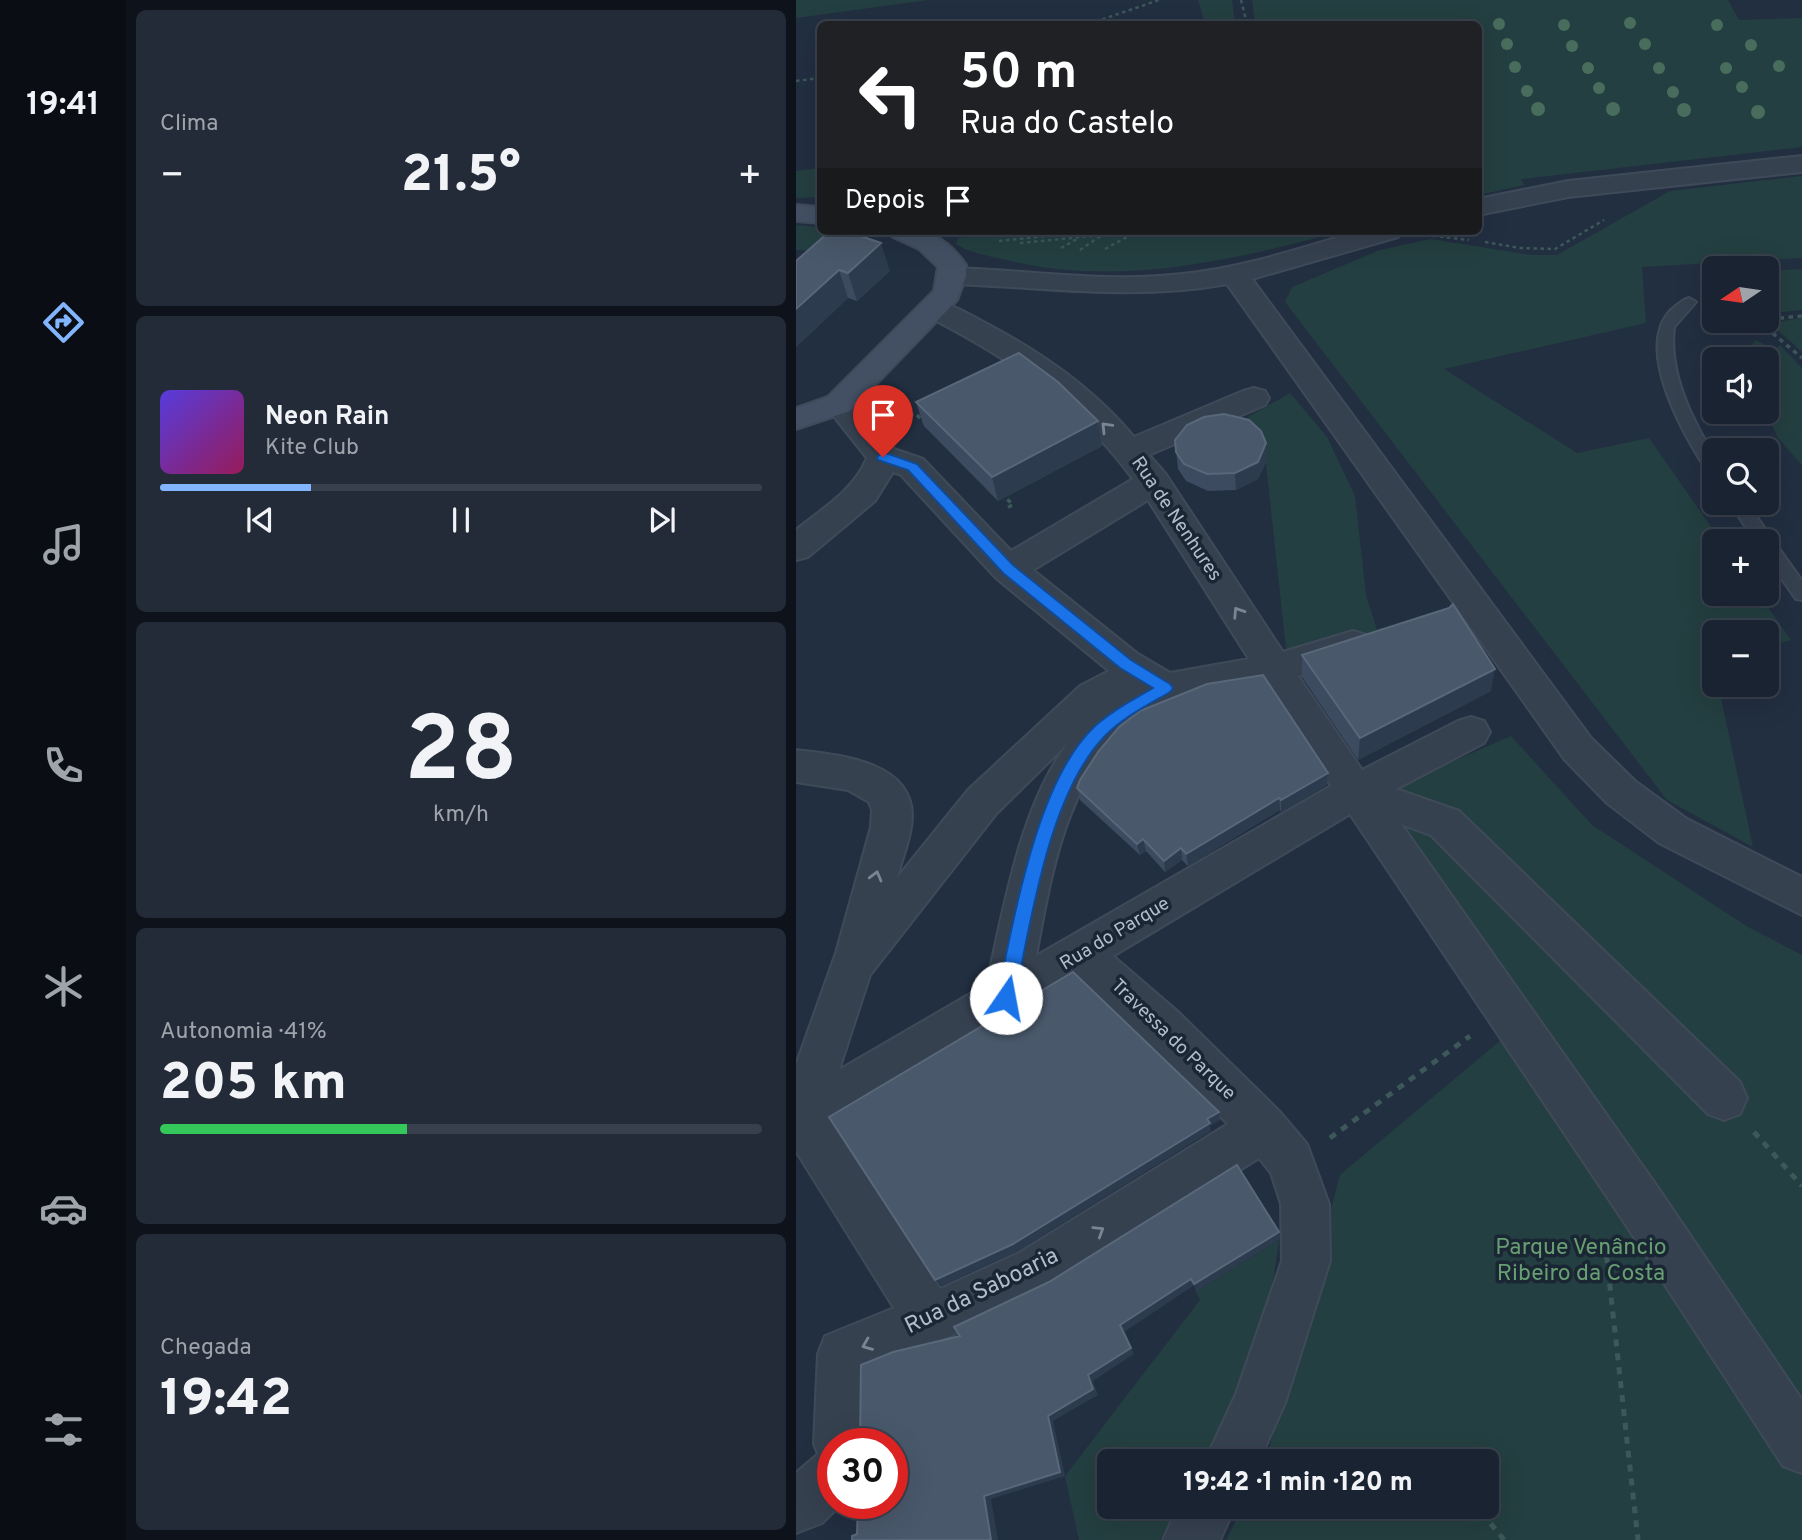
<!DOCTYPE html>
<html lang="pt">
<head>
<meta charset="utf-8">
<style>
	body { margin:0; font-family:Overpass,sans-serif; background:#232b39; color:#f1f3f6; height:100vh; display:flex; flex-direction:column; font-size:26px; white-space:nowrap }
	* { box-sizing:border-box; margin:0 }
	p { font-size:23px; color:#9fa4ab }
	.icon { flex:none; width:38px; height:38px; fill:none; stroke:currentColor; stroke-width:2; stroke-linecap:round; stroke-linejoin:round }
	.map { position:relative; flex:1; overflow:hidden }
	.details { display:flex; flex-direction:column; gap:10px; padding:10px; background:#0e131b; width:670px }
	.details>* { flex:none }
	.top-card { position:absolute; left:21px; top:21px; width:665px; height:214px; border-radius:10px; box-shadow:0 7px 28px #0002,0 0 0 2px #38404d; background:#202124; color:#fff; overflow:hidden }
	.needle { width:46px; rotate:257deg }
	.buttons { position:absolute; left:906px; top:256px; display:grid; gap:14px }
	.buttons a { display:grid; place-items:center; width:77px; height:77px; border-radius:10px; background:#1a2331; box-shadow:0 7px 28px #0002,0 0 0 2px #38404d; font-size:35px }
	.speed { position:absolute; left:21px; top:1428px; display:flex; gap:14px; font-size:35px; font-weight:700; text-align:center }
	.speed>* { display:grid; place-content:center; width:91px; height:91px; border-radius:50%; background:#1a2331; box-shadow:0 7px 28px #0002,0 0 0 2px #38404d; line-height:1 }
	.speed .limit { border:10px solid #d22; background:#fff; color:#111 }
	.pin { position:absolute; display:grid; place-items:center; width:60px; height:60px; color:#fff; margin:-72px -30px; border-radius:50% 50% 50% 0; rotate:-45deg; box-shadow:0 0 7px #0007 }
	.pin .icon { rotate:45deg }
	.me { position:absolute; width:77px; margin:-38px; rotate:12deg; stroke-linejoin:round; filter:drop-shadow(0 0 5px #0008) }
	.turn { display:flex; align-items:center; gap:24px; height:147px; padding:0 28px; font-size:32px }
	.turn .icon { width:91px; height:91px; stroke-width:2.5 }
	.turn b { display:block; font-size:49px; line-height:60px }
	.then { display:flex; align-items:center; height:66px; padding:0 28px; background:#0003; gap:14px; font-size:26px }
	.big { font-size:52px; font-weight:800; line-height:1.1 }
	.details .widget { flex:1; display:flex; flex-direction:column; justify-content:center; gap:10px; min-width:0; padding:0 24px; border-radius:10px; background:#232b39 }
	.details .dial { align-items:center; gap:0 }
	.dial b { font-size:91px; line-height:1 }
	.song { display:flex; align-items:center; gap:21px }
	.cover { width:84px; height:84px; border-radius:10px; background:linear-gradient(135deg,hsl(250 70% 55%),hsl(330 70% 35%)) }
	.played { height:7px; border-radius:4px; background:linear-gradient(90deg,#83b5ff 25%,#38404d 25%) }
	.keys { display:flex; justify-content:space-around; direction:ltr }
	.heat { display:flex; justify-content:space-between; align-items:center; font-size:38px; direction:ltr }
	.charge { height:10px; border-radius:5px; background:linear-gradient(90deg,#34c759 41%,#38404d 0) }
	.trip { position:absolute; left:301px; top:1449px; width:402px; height:70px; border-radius:10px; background:#1a2331; box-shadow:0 7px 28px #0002,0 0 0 2px #38404d; font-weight:800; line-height:70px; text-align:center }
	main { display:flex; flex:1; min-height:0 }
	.tabs { display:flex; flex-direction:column; width:126px; justify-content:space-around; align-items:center; background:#0a0e14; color:#9fa4ab }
	.tabs .icon { width:49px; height:49px }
	.tabs .on { color:#83b5ff }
	.tabs b { font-size:32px; color:#f1f3f6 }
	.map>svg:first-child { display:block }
	.green { fill:#243f41 }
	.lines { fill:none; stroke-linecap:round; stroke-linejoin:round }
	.lane-casing { stroke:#3f4a59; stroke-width:4 }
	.street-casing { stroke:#3f4a59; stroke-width:4 }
	.secondary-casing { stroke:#3f4a59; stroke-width:4 }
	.path-far2 { stroke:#3d5859; stroke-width:2.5; stroke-dasharray:3.5 3.5; stroke-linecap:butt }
	.path-far1 { stroke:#3d5859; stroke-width:3.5; stroke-dasharray:4.5 4.5; stroke-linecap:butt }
	.path { stroke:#3d5859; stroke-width:5; stroke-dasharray:7 7; stroke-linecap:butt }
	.lane { fill:#364150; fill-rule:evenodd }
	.street { fill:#364150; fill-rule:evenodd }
	.secondary { fill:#435064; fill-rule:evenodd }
	.tree { fill:#486d5c }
	.wall { fill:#3c4b5f }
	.shaded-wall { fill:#2c3b4e }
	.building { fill:#49586b; stroke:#59677a; stroke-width:2 }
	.oneway { stroke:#7a8594 }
	.route { fill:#1a73e8; stroke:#114b97; stroke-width:2 }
	.labels { text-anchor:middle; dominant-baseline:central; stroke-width:7; stroke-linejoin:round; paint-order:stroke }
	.street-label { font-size:19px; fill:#b2bccb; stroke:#1b2635 }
	.near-park-label { font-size:23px; fill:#679f72; stroke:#1b2635 }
	.near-street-label { font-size:23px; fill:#b2bccb; stroke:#1b2635 }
</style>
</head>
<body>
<main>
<nav class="tabs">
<b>19:41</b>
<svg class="icon on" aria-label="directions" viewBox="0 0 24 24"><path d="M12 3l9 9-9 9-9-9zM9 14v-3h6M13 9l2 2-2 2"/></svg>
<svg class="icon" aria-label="music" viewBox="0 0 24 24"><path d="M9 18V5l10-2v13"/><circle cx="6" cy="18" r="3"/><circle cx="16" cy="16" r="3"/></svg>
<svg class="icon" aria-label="phone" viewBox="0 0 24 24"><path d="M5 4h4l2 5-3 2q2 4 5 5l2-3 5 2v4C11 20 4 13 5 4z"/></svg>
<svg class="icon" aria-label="climate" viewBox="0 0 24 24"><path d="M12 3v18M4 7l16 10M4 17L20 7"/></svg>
<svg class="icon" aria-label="car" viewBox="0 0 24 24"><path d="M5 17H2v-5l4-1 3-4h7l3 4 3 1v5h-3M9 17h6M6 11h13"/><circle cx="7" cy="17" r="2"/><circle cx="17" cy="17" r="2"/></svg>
<svg class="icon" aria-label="filters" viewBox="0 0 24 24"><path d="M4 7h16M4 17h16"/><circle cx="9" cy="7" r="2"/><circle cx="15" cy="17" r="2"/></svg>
</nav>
<section class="details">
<div class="widget"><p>Clima</p>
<div class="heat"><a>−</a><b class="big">21.5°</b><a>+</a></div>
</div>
<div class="widget">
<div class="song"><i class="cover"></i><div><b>Neon Rain</b><p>Kite Club</p></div></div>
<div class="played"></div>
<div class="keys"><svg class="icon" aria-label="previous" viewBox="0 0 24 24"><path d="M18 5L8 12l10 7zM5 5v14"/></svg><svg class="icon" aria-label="pause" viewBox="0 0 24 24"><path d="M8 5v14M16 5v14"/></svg><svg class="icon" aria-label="next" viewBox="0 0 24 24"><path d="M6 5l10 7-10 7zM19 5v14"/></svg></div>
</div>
<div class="widget dial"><b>28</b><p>km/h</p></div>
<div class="widget"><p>Autonomia · 41%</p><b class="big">205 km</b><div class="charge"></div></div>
<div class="widget"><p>Chegada</p><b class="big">19:42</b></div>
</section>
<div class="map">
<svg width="1006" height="1540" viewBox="0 0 1006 1540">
	<rect width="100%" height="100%" fill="#222f41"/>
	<path class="green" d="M0,0H132L0,18Z
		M402,0H436L439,24H409Z
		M456,0H932L943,20L1006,18V147L725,179L728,185L683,195L682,24H459Z
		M24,168V197L0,198V171Z
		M1006,176V258L846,267L850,323L648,369L781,453L853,438L925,541H919V593H962L995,640L971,647V632H919V684H922L957,847L871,800L489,302L496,287L584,250L635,239L735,255H761L874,191Z
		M0,225L24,227V231H38L27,251L0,250Z
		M229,231H547C437,260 323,288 210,260C194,256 173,253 160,244L162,238Z
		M1006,269V310L986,312L971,306V271Z
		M1006,318V352L977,326L987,321Z
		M959,340L980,349L984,345L1006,368V465L982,438L974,420L966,411H971V359H949Z
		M494,393L531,437L559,496L570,595L581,630L491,658L467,436L452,417Z
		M715,736L796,825L952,927L1006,955V1540H430L447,1507H691V1461H470L544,1175L718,1029L576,797Z
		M483,1240C474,1319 447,1391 410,1461H313V1507H385L364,1540H283L269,1476L404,1300L400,1292Z"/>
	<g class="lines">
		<g class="lane-casing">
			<path id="lane" d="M893,298L900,302L878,327C874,360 884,391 899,421C908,441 919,452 919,475L913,474C889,437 837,349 875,310C881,305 886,300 893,298Z
				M933,502H950L1006,581V600L1000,599L971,558V541H959Z"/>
		</g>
		<g class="street-casing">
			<path id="street" d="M1006,156V172L772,197L682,215V199L772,181Z
				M563,231H606L602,237L456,279L795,738L839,781L891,819L1006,877V915L863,843L811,803L769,760L431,284C339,301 249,287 156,284L146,282L142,276L146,270L156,268C233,270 310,283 386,274C447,268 505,248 563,231Z
				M139,300C158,305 176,316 193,325C248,354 298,389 338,437L447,391L458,388L469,391L473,398L469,405L353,455L369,473L487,652L557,631L570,635L575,645L570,655L502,676L566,770L662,721L675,717L688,721L694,732L688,743L600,789L663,811L944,1082L951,1098L944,1114L928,1120L912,1114L635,835L605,824L860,1185L1006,1400V1473L987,1466L826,1219L554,814L317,956L382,1012L484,1112L511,1144L533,1204L534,1261L489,1403L463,1461H409L440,1394L486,1261L485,1204L475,1173L463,1158L257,1287L152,1337L72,1369L70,1444H37V1503H46L26,1523L0,1533V1473L22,1454L18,1444L22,1354L29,1336L98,1308L0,1151V1065L40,953L75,827L76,810L73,802L52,790L0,782V750C40,755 115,760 116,815C116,836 106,858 101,878L172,790L284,686L313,671L200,578L105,475L97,472L79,501L12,557L0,560V530C26,509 58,490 71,458L28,404L32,397L43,394L54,397L98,449L127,459L215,551L337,479C280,402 213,358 129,315L125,309L129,303ZM352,500L453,659L374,673L342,654L237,570ZM469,685L535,786L240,956C256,871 271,765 351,716C360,711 370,703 379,701C408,692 440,690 469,685ZM272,743C225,804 207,910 191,984L43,1070L74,975L200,814ZM281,978L350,1042L432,1124L223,1253L144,1289L36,1124Z
				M382,1507H439L424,1540H367Z"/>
		</g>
		<g class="secondary-casing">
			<path id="secondary" d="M0,205L24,207V223L0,221Z
				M93,231C131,231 147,232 170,265V276L161,300L54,411L0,429V408L32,397L138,291L142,267L123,249L97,237Z"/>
		</g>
		<path class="path-far2" d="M445,0L451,24
			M293,24L363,0
			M0,81L24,78
			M630,235L673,240
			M203,241L298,231
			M689,242L724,248L759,249L808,220
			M224,243L317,234L330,237
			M265,248L281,239
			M309,249L342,231
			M284,250L306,235"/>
		<path class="path-far1" d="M1006,316L974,319L967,325L1006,358
			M105,419L119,413L129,423
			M205,493L217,505L208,509"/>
		<path class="path" d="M958,1132L1006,1186
			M534,1138L674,1036
			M809,1242L842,1540
			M657,1507L691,1519L708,1540"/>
		<use href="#lane" class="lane"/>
		<use href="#street" class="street"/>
		<use href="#secondary" class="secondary"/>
	</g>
	<g class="tree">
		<circle cx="834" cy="23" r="6"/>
		<circle cx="703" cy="24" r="6"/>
		<circle cx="768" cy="25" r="6"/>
		<circle cx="921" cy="25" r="6"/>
		<circle cx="711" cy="44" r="6"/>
		<circle cx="849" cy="44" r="6"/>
		<circle cx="955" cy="45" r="6"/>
		<circle cx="776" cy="46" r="6"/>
		<circle cx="983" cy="66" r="6"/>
		<circle cx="719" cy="67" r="6"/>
		<circle cx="792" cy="68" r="6"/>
		<circle cx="863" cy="68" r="6"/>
		<circle cx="930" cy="68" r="6"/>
		<circle cx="946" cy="87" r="6"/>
		<circle cx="803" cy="88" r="6"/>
		<circle cx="731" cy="91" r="6"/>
		<circle cx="877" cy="92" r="6"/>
		<circle cx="742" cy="109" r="7"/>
		<circle cx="817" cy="109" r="7"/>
		<circle cx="888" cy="110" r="7"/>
		<circle cx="962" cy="112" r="7"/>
	</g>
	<path class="wall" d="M34,231L94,271L61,301L52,298L0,347Z
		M120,402L302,421L306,446L202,501L128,426Z
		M379,440L471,460L462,479L440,490L412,491L390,481L382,469Z
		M506,655L695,691L562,760L506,677Z
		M532,773L531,785L485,812L484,810L392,866L386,860L369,872L350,851L344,855L284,800L281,788Z"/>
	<path class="shaded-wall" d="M85,243L94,271L61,301L52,273Z
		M43,270L52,298L0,347V309Z
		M302,421L306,446L202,501L196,477Z
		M470,443L471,460L462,479L440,490L439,473Z
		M699,669L695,691L562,760L564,738Z
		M532,773L531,785L485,812V800Z
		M483,798L484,810L392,866L390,854Z
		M347,839L350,851L344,855L341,844Z
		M385,848L386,860L369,872L368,861Z
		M423,1112L424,1120L414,1126L415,1131L222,1251L145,1286L139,1280Z
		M483,1232V1240L400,1292L398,1284Z
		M395,1279L397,1286L328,1332L338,1354L297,1381L302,1395L257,1421L269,1476L195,1499L202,1540H195L188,1496L252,1416L292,1375L324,1325Z"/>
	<path class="building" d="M34,231H50L85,243L52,273L43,270L0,309V261Z
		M223,353L262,382L302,421L196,477L120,402Z
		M428,414L453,420L465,431L470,443L462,462L439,473L411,474L388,464L380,452L379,440L391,425L408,417Z
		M657,604L699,669L564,738L506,655L653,608Z
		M467,675L532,773L485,800L483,798L390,854L385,848L368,861L347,839L341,844L281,788L284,780L302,752L323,727L344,711L411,684Z
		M277,972L423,1112L411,1119L414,1123L217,1244L139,1280L33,1117Z
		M441,1165L483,1232L398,1284L395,1279L324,1325L335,1348L292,1375L297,1389L252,1416L264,1472L188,1496L195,1540H56V1536L61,1534L62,1503H96V1444H64L65,1365L97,1352L164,1336L158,1327L253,1282Z"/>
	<defs><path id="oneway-chevron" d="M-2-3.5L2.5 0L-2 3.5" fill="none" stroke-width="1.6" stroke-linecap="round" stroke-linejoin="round" transform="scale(1.75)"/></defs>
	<g class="oneway">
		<use href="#oneway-chevron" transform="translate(310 427) rotate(-134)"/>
		<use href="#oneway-chevron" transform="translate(442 612) rotate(-123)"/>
		<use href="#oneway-chevron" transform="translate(80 876) rotate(-75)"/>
		<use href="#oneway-chevron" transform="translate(303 1231) rotate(-32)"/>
		<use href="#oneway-chevron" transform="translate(71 1345) rotate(158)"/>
	</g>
	<path class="route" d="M87,452L121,464L217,565L335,660L374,684L377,688L374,692C352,705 326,718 308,737C253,795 235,920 219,998L216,1004L210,1006L204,1004L201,998C218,920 240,782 298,727C315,711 337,700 357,688L324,668L207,573L112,470L82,460L81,457Z"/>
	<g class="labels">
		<g class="street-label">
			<text transform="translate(380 519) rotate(56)">Rua de Nenhures</text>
			<text transform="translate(319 934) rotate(-31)">Rua do Parque</text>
			<text transform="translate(377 1040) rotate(44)">Travessa do Parque</text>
		</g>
		<g class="near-park-label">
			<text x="785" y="1248">Parque Venâncio<tspan x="785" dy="26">Ribeiro da Costa</tspan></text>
		</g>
		<g class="near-street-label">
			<text transform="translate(186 1292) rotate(-26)">Rua da Saboaria</text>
		</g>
	</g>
</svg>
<div class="buttons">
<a><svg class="needle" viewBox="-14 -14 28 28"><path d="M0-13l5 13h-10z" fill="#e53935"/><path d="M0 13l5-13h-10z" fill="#9fa4ab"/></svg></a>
<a><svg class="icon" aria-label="sound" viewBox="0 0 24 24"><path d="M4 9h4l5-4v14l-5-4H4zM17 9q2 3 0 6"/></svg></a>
<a><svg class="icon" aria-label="search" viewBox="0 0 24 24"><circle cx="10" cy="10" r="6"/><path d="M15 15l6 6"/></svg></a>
<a>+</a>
<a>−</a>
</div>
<div class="speed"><div class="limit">30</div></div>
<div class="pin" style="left:87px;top:457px;background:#d93025"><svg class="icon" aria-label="arrive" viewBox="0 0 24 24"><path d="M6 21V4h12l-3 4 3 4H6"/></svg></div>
<svg class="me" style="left:210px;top:998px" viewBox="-20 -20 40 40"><circle r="19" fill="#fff"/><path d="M0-13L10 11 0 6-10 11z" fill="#1a73e8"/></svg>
<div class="trip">19:42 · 1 min · 120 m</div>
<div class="top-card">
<div class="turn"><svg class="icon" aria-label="left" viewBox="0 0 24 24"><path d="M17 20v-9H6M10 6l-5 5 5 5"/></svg><div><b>50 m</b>Rua do Castelo</div></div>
<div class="then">Depois<svg class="icon" aria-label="arrive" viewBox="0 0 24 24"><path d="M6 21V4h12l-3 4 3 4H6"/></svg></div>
</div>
</div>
</main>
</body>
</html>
